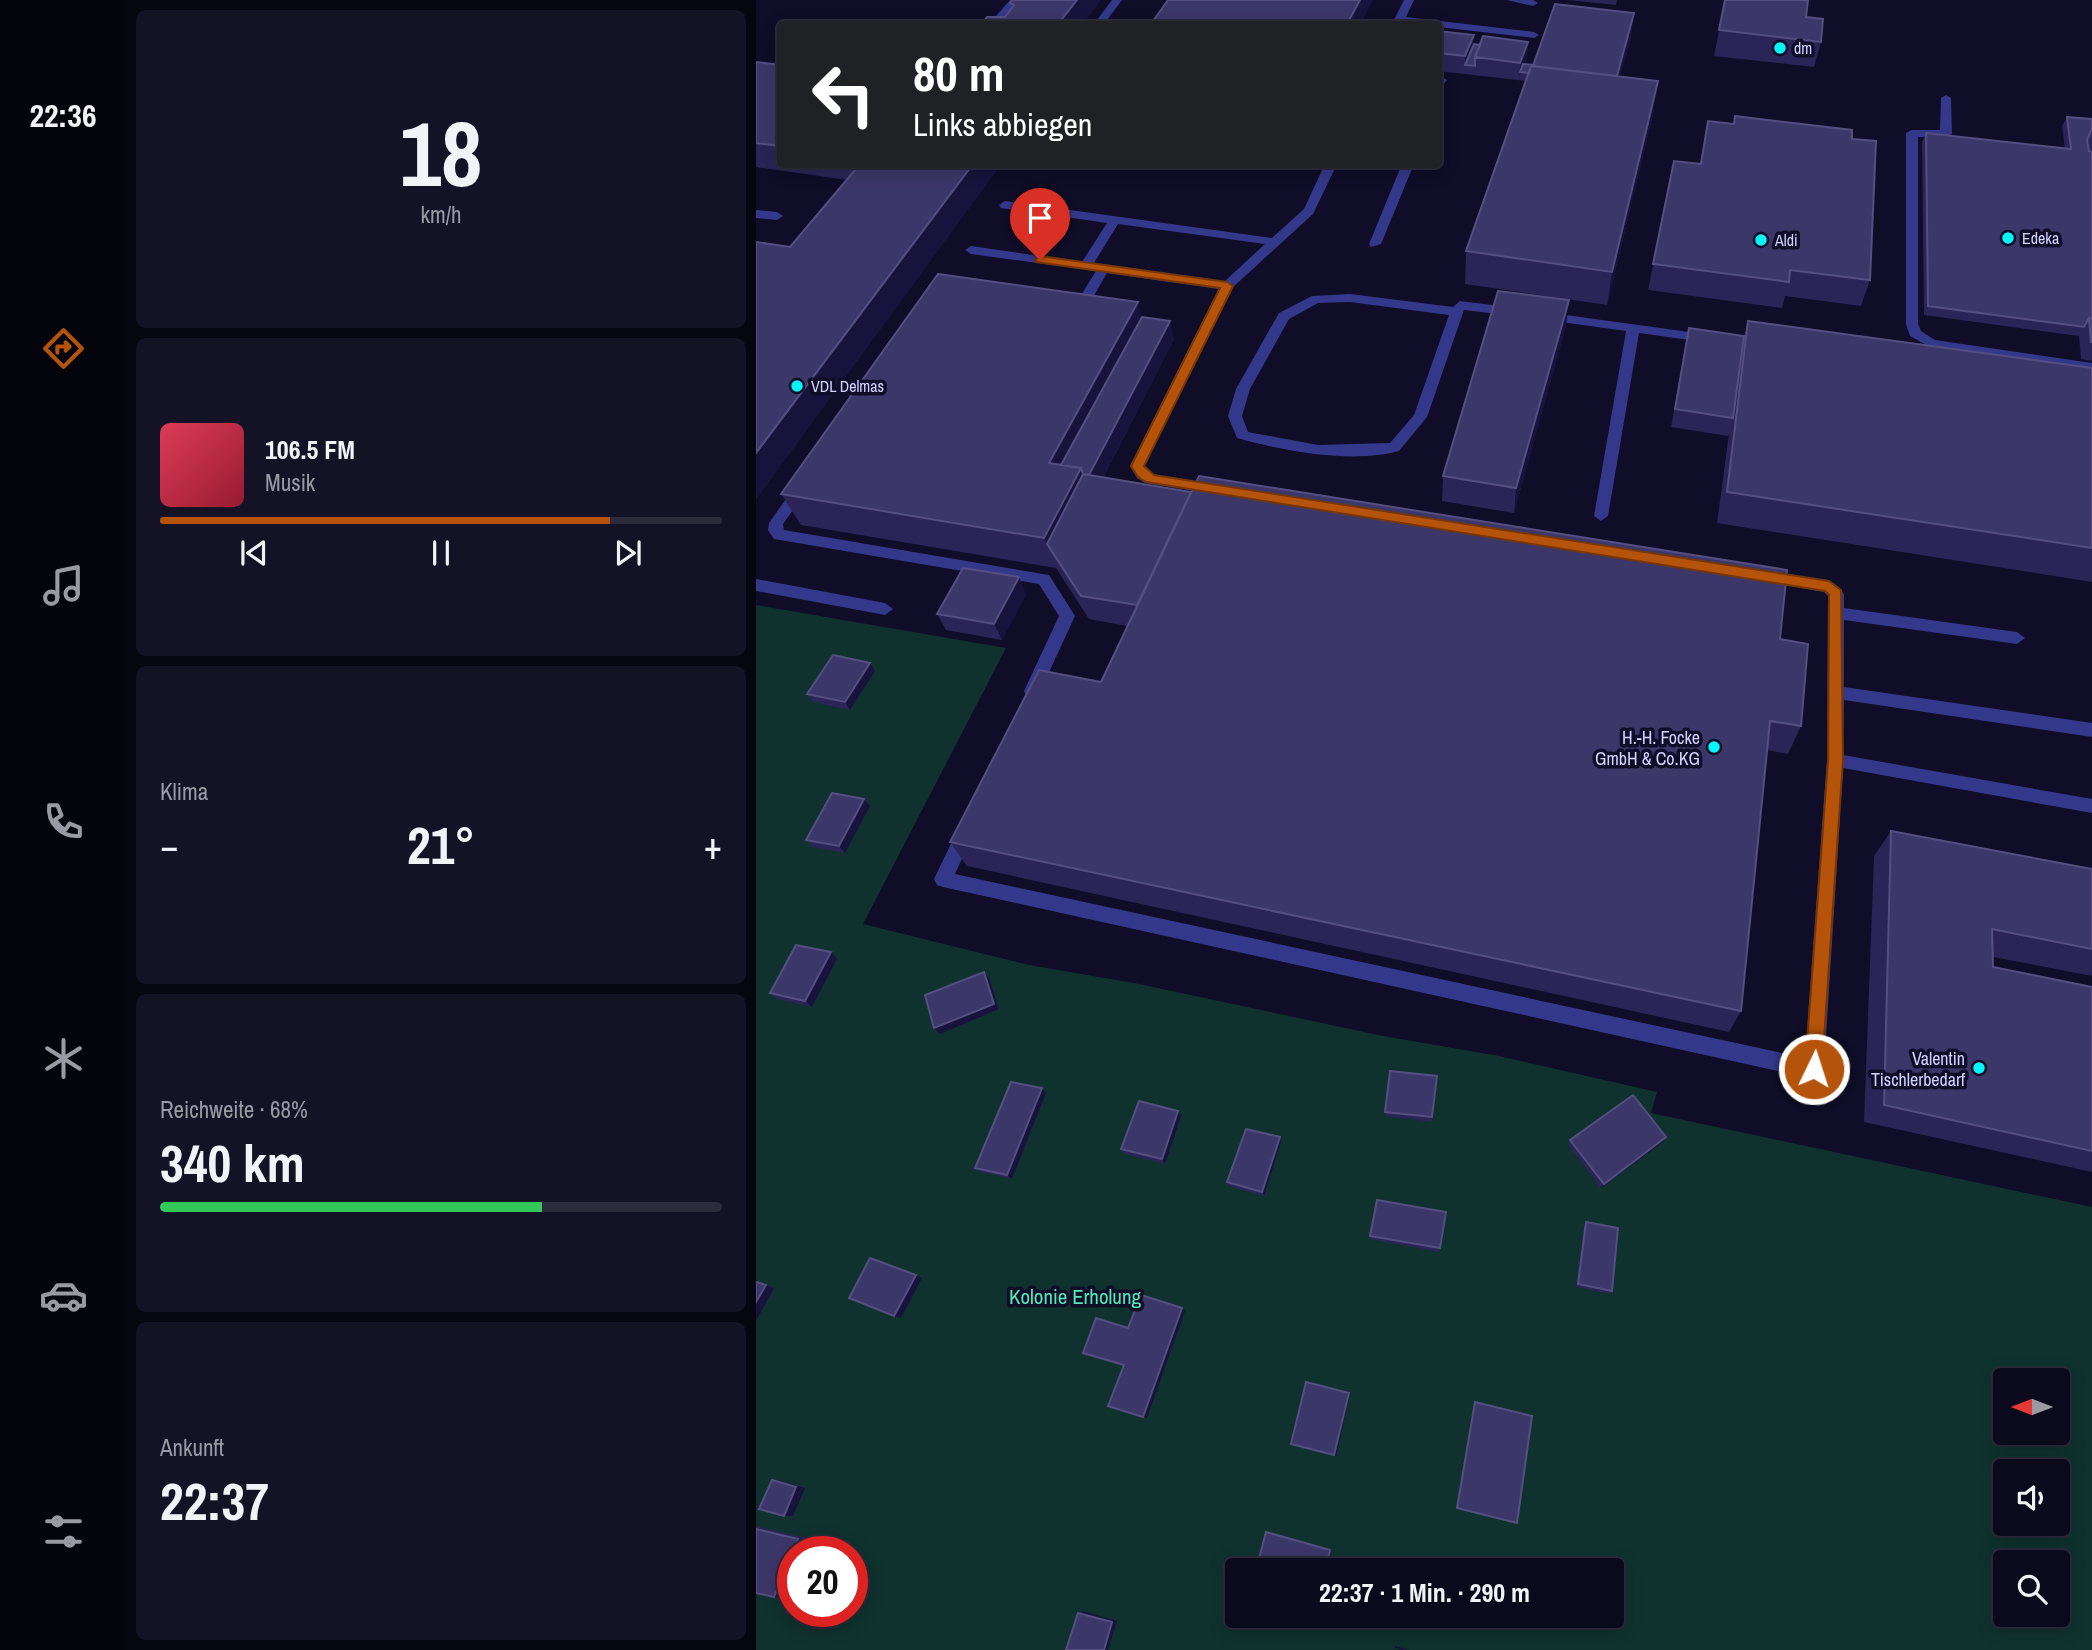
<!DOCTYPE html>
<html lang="de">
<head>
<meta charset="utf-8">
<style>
	body { margin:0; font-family:"Archivo Narrow",sans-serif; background:#141326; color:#f1f3f6; height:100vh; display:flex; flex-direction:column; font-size:26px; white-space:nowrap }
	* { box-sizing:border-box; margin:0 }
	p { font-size:23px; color:#9a9aa4 }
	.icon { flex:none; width:38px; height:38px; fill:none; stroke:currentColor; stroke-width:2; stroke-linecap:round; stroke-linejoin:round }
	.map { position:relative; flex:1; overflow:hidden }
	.panel { display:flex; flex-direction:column; gap:10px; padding:10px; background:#060610; width:630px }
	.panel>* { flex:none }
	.guide { position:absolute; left:21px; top:21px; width:665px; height:147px; border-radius:7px; box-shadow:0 4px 18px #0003,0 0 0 2px #2b2b3b; background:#202124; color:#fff; overflow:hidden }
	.needle { width:46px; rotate:270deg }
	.controls { position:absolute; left:1237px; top:1368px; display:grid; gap:14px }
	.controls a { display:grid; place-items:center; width:77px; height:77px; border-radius:7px; background:#0b0a1d; box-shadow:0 4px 18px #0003,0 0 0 2px #2b2b3b; font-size:35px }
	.speed { position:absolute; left:21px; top:1536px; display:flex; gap:14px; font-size:35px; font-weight:700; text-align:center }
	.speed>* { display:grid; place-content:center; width:91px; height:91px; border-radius:50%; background:#0b0a1d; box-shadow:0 4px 18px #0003,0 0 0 2px #2b2b3b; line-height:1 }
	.speed .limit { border:10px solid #d22; background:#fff; color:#111 }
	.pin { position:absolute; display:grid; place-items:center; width:60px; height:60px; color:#fff; margin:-72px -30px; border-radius:50% 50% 50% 0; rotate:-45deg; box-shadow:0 0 7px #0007 }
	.pin .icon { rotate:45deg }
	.me { position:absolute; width:77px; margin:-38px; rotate:4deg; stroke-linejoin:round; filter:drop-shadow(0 0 5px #0008) }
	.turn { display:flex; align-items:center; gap:24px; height:147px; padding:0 21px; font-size:32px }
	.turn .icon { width:91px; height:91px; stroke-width:2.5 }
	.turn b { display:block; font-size:49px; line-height:60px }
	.big { font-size:52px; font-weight:800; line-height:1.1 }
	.panel .tile { flex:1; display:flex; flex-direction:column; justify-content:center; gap:10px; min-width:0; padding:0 24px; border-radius:10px; background:#141326 }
	.panel .dial { align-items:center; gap:0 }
	.dial b { font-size:91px; line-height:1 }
	.song { display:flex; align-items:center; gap:21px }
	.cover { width:84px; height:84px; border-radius:10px; background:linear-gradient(135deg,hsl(350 70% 55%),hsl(350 70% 35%)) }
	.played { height:7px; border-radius:4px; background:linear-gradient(90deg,#b45309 80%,#2b2b3b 80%) }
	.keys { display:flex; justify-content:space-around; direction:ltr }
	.heat { display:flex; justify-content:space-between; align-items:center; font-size:38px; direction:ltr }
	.charge { height:10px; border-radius:5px; background:linear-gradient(90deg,#34c759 68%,#2b2b3b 0) }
	.trip { position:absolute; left:469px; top:1558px; width:399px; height:70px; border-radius:7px; background:#0b0a1d; box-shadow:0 4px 18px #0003,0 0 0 2px #2b2b3b; font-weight:800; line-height:70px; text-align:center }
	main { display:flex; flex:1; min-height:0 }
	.menu { display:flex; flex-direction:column; width:126px; justify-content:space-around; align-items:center; background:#04040c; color:#9a9aa4 }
	.menu .icon { width:49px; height:49px }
	.menu .current { color:#b45309 }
	.menu b { font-size:32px; color:#f1f3f6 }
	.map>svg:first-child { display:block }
	.green { fill:#0f322e; fill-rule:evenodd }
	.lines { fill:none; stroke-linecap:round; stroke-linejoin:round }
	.minor { fill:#34388a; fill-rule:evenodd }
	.wall { fill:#2a2457 }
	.shaded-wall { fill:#17133c }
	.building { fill:#3c3769; stroke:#544f80; stroke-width:2 }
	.route { fill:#b45309; stroke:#753606; stroke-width:2 }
	.poi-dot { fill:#00f9fe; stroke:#0f0d27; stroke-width:2.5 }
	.labels { text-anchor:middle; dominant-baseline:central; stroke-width:7; stroke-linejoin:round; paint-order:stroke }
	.far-poi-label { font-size:16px; fill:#d4d3ff; stroke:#0f0d27; text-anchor:start }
	.poi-label { font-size:18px; fill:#d4d3ff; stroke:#0f0d27; text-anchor:end }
	.near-park-label { font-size:21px; fill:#54eab8; stroke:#0f0d27 }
</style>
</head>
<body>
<main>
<nav class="menu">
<b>22:36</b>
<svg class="icon current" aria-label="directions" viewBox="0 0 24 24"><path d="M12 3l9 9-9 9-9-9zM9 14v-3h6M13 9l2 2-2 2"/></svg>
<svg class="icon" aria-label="music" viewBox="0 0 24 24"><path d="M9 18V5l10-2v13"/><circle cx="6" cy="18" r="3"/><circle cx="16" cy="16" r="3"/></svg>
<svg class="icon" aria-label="phone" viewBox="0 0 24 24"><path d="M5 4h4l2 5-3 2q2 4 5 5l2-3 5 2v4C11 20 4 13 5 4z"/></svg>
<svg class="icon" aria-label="climate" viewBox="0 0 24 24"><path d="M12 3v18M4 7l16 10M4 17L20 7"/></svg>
<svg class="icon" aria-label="car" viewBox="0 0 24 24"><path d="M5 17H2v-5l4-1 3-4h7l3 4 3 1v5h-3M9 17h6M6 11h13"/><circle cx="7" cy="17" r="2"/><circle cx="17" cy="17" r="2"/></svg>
<svg class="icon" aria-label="filters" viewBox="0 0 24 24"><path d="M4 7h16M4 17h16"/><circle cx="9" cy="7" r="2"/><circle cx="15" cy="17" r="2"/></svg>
</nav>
<section class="panel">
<div class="tile dial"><b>18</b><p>km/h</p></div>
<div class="tile">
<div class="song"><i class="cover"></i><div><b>106.5 FM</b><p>Musik</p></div></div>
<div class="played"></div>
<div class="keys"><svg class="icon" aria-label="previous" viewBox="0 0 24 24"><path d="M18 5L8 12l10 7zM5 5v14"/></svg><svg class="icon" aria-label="pause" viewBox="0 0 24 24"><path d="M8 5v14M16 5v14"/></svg><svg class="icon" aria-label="next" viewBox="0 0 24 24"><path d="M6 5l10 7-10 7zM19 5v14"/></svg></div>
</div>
<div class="tile"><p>Klima</p>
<div class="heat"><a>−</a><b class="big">21°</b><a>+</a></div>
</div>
<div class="tile"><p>Reichweite · 68%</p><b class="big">340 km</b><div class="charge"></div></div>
<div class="tile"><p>Ankunft</p><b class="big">22:37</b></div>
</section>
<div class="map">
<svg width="1336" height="1650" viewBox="0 0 1336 1650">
	<rect width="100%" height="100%" fill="#0f0d27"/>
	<path class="green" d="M0,605L250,648L107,924L273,965L378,983L627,1036L743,1056L901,1092L895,1113L1336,1207V1650H0ZM1250,1381H1302V1433H1250ZM1250,1472H1302V1524H1250ZM37,1552H96V1612H37ZM1250,1563H1302V1615H1250ZM481,1570H856V1615H481Z"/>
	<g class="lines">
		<path class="minor" d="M254,0H264L243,24H233Z
			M356,0H366L348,24H338Z
			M648,0H658L650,17L778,32L783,35L778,38L682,27V24H636Z
			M751,0H777L782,3L777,6Z
			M686,77L691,80L682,91V78Z
			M1190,95L1195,98L1196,134L1190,137H1162V324L1165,331L1179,340L1336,363V371L1176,348L1154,336L1150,324V133L1156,130H1184L1185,98Z
			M569,164H581L557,214L476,288L388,466L398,475L464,485L466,489L459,494L389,483L381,478L374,466L463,289L351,273L332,306L316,311L310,307L322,300L340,271L215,254L209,250L215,246L326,262L351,223L245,208L243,205L249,201L516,238L548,209ZM362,224L509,244L468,282L338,263Z
			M646,164H658L625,244L615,247L613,244Z
			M0,210L21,212L27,216L21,220L0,218Z
			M594,294L697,307L704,301L760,308L766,312L760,316L708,310L671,417L643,451C596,464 527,451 481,438L472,416L480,389L523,313L556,296ZM594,302L693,315L658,415L634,443L562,445L492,432L486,416L494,389L533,319L562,303Z
			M788,312L955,335L962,339L955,343L883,333L852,516L845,521L838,516L870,331L783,319V313Z
			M47,481L54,486L27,524L28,530L293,575L319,616L282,696H270L268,691L303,616L283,584L18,539L12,530L13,523L42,482Z
			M1009,570L1073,581L1078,583L1088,594V608L1261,632L1269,638L1261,644L1088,620V687L1336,723V737L1088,700L1087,755L1336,799V813L1087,768L1068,1069L1065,1076L1058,1079L187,887L181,885L178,879L204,825L210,822L216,825L219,830L199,874L1049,1058L1071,760L1072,596L1068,592L1004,580L1001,576Z
			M0,579L129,603L137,609L129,615L0,591Z"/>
	</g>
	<path class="wall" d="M812,0H861L860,5Z
		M969,0L1050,17L1065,42L1058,67L958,56Z
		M682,31L718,44L724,45L772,42L771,59L769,64L778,65L875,39L864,76L897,114L851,305L709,284L710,251L770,81L682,71Z
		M0,62L24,65V164H245L0,499L34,247L91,180L0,167Z
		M1311,117L1336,119V361L1325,359L1323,336L1168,315L1166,142L1170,133L1309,149L1306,126Z
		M952,121L1096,139L1114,280L1105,306L1029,296L1026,308L892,290L918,161L944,164Z
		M386,317L418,339L347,478L1024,639L1045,726L1032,754L1011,750L985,1011L973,1032L211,866L194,842L345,682L371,626L333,619L300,568L45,525L25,494Z
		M992,321L1336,368V582L961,523L973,434L972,436L915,427L933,328L988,336Z
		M810,326L758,513L686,501L687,476Z
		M270,594L246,640L190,630L181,614Z
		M119,671L94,710L57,702L51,694Z
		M114,806L89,853L56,847L50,840Z
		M1135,831L1336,869V976L1237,957V967L1336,987V1172L1108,1122L1118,856Z
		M75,952L81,959L56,1007L21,999L14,993Z
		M681,1076L676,1122L630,1116L629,1112Z
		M290,1093L256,1179L225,1172L219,1168Z
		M425,1116L409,1164L369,1154L365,1149Z
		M524,1137L525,1142L508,1196L474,1186L471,1182Z
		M814,1140L907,1142L845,1188L812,1145Z
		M690,1216L683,1252L614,1239V1236Z
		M830,1222L856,1291L854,1294L820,1287L828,1226Z
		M0,1526L51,1538L27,1596L0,1593Z"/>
	<path class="shaded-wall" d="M321,0H345L327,24H302Z
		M604,0H617L605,24H591Z
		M878,13L875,39L855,109L859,83Z
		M718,35L717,53L709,65V74V56Z
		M772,42L771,59L766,72H764L763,81L764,63Z
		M902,81L897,114L851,305L856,272Z
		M217,164H245L0,499V453Z
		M813,300L810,326L758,513L760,488Z
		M382,302L390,334L312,479L293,463Z
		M414,321L418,339L303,563L291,544L288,538L325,468Z
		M263,577L270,594L246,640L238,624Z
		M114,663L119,671L94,710L89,702Z
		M108,799L114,806L89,853L83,846Z
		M75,952L81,959L56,1007L49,1001Z
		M228,972L233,978L243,1009L184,1034L178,1028Z
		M286,1088L290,1093L256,1179L251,1175Z
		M422,1111L425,1116L409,1164L406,1159Z
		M524,1137L525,1142L508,1196L506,1192Z
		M910,1137L907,1142L845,1188L848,1184Z
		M160,1275L166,1278L145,1318L138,1316Z
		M10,1285L18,1288L0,1321V1302Z
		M426,1308L429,1311L391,1418L387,1417Z
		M593,1393L594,1394L580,1456L578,1455Z
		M16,1480L25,1481L49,1488L37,1516H28Z
		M510,1532L575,1550L570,1570H569Z
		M51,1538L45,1552H37V1573L27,1596L18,1597L42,1539Z
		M327,1611L361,1621L352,1650H348L322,1613Z
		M639,1646L653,1650H646L639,1648Z"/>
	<path class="building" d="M257,0H321L302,24H226L231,17H249L258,5L254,3Z
		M412,0H604L591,24H395Z
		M969,0H1052L1050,17L1067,19L1065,42L963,30Z
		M799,4L878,13L861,76L777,66Z
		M682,31L718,35L709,56L682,53Z
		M727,36L772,42L764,63L719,57Z
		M718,44L724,45L719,57V66L709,65Z
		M0,62L24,65V146L0,143Z
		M767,64L778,65L777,66H775L773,73L764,72Z
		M775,66L902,81L856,272L710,251Z
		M979,116L1096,130V139L1120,141L1114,280L1034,270L1033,282L897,264L918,161L945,164L952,121L978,124Z
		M1311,117L1336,119V129L1331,140L1333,151L1336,152V318H1333L1328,327L1172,306L1170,133L1315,149Z
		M104,164H217L0,453V242L34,247Z
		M182,274L382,302L293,463L325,468L288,538L25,494Z
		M742,291L813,300L760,488L687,476Z
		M386,317L414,321L333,475L327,474L325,468L305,465Z
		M1333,318H1336V342H1335Z
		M992,321L1336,368V548L971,492Z
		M933,328L988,336L977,418L919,409Z
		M327,474L435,492L381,605L325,596L291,544Z
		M443,476L1031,570L1024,639L1052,644L1045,726L1014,721L985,1011L194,842L283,670L345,682Z
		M207,568L263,577L238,624L181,614Z
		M77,655L114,663L89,702L51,694Z
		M76,793L108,799L83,846L50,840Z
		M1135,831L1336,869V949L1236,929L1237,967L1336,987V1151L1128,1105Z
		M40,945L75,952L49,1001L14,993Z
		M228,972L238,1004L178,1028L169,995Z
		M634,1071L681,1076L676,1117L629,1112Z
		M255,1082L286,1088L251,1175L219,1168Z
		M877,1095L910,1137L848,1184L814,1140Z
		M383,1101L422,1111L406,1159L365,1149Z
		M490,1129L524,1137L506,1192L471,1182Z
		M621,1200L690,1212L684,1248L614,1236Z
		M830,1222L862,1228L856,1291L822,1284Z
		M114,1258L160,1275L138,1316L93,1298Z
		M0,1282L10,1285L0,1302Z
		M385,1295L426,1308L387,1417L352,1406L368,1365L327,1353L340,1318L372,1328Z
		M550,1382L593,1393L578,1455L535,1444Z
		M719,1402L776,1416L761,1523L701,1508Z
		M16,1480L40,1487L28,1516L3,1509Z
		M0,1529L42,1539L18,1597L0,1593Z
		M510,1532L574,1550L569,1570H500Z
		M322,1613L356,1622L348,1650H310Z"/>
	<path class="route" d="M284,256L471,282L477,286L388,466L398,475L1073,581L1085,590L1087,760L1066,1069L1064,1075L1058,1077L1051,1075L1049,1069L1072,760L1073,595L1069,591L390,482L382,477L375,466L464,288L280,262L279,260Z"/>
	<g class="poi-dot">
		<circle cx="1024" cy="48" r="7"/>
		<circle cx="1252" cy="238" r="7"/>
		<circle cx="1005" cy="240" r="7"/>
		<circle cx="41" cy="386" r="7"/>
		<circle cx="958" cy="747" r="7"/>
		<circle cx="1223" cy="1068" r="7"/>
	</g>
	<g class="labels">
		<g class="far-poi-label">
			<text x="1038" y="48">dm</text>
			<text x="1266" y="238">Edeka</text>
			<text x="1019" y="240">Aldi</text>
			<text x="55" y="386">VDL Delmas</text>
		</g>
		<g class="poi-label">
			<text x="944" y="737">H.-H. Focke<tspan x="944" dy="21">GmbH &amp; Co.KG</tspan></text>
			<text x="1209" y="1058">Valentin<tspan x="1209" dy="21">Tischlerbedarf</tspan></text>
		</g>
		<g class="near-park-label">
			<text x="319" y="1296">Kolonie Erholung</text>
		</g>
	</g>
</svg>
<div class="controls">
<a><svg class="needle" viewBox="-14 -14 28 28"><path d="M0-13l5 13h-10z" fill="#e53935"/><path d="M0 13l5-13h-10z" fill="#9a9aa4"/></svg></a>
<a><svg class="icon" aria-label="sound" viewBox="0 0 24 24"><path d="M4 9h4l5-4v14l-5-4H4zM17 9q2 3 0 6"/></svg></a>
<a><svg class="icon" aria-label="search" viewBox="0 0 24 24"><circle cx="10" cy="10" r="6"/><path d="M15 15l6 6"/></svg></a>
</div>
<div class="speed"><div class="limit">20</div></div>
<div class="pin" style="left:284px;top:260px;background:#d93025"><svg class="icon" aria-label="arrive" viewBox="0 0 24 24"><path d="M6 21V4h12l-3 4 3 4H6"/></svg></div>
<svg class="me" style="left:1058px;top:1069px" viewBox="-20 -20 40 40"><circle r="17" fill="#b45309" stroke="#fff" stroke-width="3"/><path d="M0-11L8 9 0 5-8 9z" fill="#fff"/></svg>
<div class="trip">22:37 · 1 Min. · 290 m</div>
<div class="guide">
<div class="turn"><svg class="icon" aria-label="left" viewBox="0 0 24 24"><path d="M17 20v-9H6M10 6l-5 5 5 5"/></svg><div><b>80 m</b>Links abbiegen</div></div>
</div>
</div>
</main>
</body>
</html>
